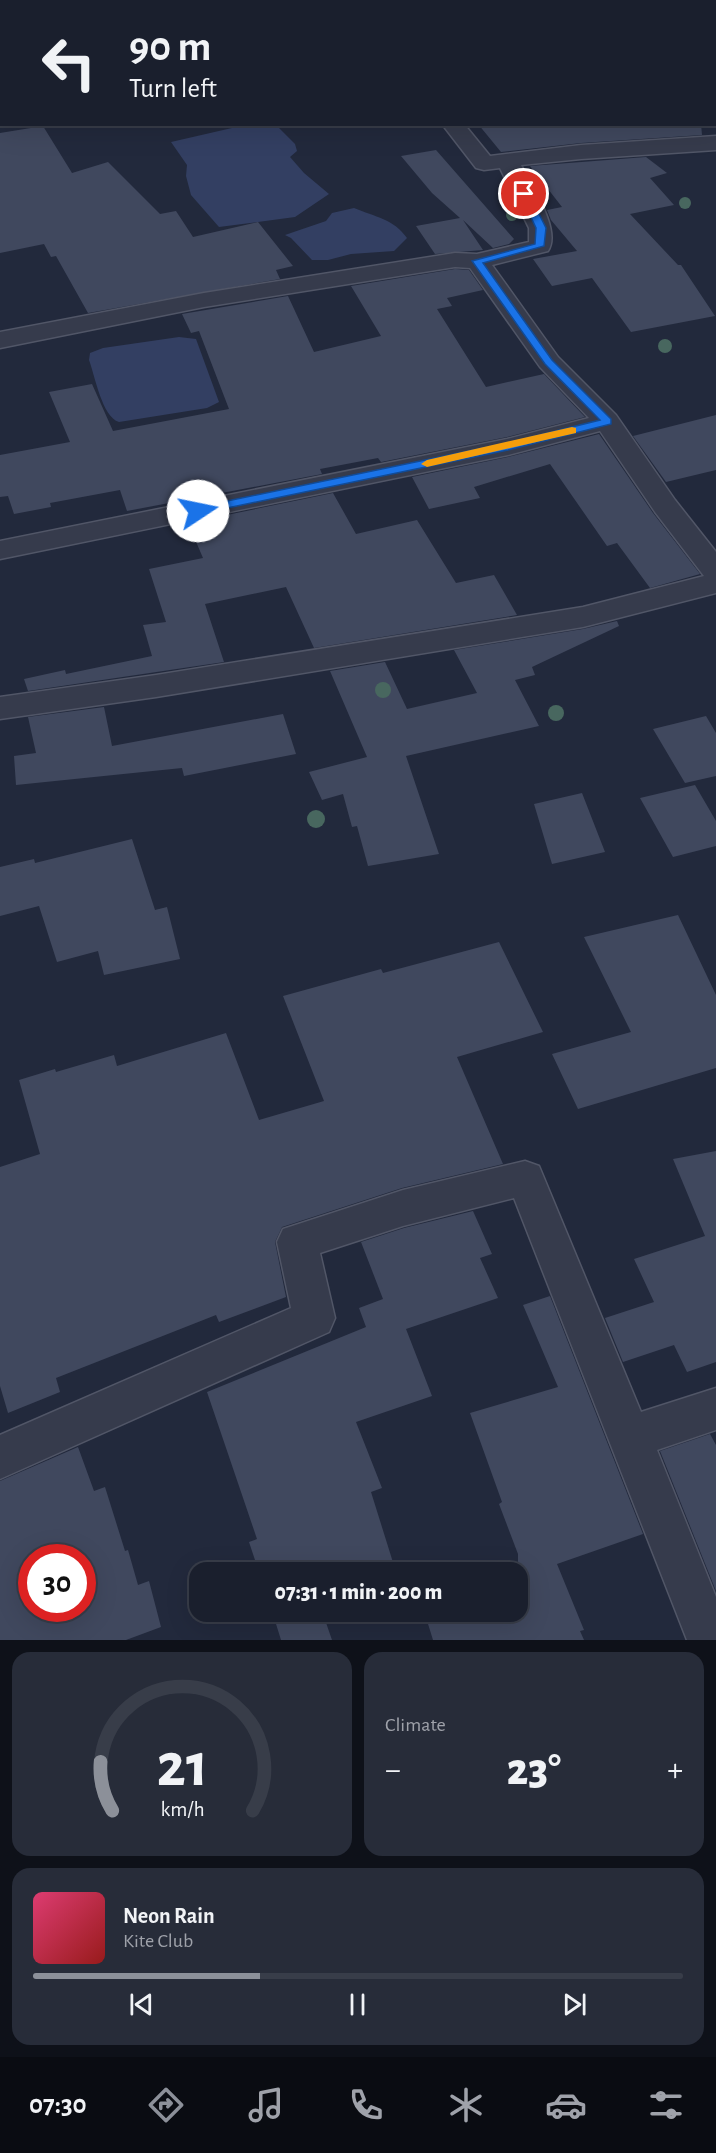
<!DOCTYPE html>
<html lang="en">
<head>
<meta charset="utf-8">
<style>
	body { margin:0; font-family:"Alegreya Sans",sans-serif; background:#272c39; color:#f1f3f6; height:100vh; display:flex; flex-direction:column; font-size:22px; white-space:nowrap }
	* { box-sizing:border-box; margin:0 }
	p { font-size:20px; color:#9fa2aa }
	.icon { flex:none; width:33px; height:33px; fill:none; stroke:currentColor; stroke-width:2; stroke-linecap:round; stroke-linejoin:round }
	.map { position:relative; height:1640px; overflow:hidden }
	.details { display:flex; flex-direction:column; gap:12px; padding:12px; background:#0e1119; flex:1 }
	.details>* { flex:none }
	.top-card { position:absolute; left:0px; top:0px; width:717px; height:126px; box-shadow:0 6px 24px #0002,0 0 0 2px #383d49; background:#1a1f2d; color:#f1f3f6; overflow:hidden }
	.speed { position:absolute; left:18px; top:1544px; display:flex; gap:12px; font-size:30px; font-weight:700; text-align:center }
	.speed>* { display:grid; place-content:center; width:78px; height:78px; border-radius:50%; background:#1a1f2d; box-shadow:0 6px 24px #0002,0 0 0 2px #383d49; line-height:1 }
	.speed .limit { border:9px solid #d22; background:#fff; color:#111 }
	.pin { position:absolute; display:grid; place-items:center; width:51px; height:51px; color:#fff; margin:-26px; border:3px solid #fff; border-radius:50%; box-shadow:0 2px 6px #0007 }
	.me { position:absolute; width:66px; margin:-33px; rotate:79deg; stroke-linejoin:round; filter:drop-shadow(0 0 4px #0008) }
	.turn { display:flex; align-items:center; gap:21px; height:126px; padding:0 30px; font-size:27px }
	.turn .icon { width:78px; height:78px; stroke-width:2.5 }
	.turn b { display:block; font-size:42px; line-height:51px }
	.big { font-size:45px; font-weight:800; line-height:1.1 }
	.details .widget { flex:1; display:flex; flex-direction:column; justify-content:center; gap:9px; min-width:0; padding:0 21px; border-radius:18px; background:#272c39 }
	.details .dial { align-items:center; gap:0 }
	.dial svg { height:156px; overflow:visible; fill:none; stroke:#383d49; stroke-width:7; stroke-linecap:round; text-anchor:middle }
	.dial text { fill:#f1f3f6; stroke:none }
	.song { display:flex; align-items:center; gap:18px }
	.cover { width:72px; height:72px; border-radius:9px; background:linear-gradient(135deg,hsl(340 70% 55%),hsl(0 70% 35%)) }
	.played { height:6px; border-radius:3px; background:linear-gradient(90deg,#8c9099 35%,#383d49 35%) }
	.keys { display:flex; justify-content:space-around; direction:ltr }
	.heat { display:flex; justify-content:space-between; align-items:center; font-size:33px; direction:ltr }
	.details .tiles { flex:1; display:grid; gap:12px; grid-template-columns:1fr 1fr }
	.widget:last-child { grid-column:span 2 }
	.trip { position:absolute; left:189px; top:1562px; width:339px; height:60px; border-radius:18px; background:#1a1f2d; box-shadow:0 6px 24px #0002,0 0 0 2px #383d49; font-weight:800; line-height:60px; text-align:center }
	.tab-bar { display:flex; height:96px; justify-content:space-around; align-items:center; background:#0a0c12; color:#9fa2aa }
	.tab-bar .icon { width:42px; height:42px }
	.tab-bar .selected { color:#8c9099 }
	.tab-bar b { font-size:27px; color:#f1f3f6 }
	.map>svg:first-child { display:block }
	.water { fill:#333f62 }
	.building { fill:#40485e; fill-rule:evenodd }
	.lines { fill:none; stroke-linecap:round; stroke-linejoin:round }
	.minor-casing { stroke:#515667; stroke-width:3 }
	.minor { fill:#363b4c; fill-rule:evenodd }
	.tree { fill:#48675f }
	.route { fill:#1a73e8; stroke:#114b97; stroke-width:1.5 }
	.slow { fill:#f59e0b }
</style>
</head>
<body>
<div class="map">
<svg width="716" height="1640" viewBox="0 0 716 1640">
	<rect width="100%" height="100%" fill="#22293c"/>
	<path class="water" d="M245,125H276L295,144L297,151L290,157L304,173L329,194L295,217L219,227L191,195L186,176L187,165L171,142Z
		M354,208C375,217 394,219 407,238L394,251L351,254L328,260H312L291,238L285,235L326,221L332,213Z
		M179,337L196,339L219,402L207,408L119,422C102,417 95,376 89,360L90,353L103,348Z"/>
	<path class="building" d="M478,124H701L702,135L581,143L501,152Z
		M43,126L72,173L108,162L160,214L176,211L193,237L258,222L293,266L276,270L280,279L88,313L56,256L51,257L44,244L0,253V133Z
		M436,150L514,239L509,244L493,248L463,220L483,250L435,254L416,226L460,218L432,193L401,156Z
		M646,157L667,173L650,178L674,205L630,214L678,265H681L715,316L631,332L592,278L552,286L533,259L577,251L551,220L547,210L562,207L530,166Z
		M455,269L469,270L483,290L447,298L452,306L437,309L486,387L544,374L585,417L507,437L381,462L378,458L320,469L322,474L127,511L120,490L50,503L51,507L14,514L8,496L0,497V455L70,442L49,392L92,384L113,431L229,409L199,331L191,333L182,314L288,296L314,352L381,336L351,286Z
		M716,415V470L666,482L633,436Z
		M599,434L653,513L700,574L650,588L617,543L607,546L550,464L474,487L480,498L429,509L412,477L508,457Z
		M333,493L356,534L417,520L456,583L494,575L517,615L314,648L286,587L205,604L224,662L28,691L24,679L65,670L66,674L152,656L143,625L166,622L149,569L203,558L188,523Z
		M617,621L619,626L532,667L535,675L515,680L539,726L406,756L439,854L368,866L357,826L352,827L343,794L322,800L309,772L367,757L330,671L385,662L407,709L477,693L454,650L583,629Z
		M104,707L112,746L283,714L296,754L184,776L182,768L16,785L14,756L36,753L28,717Z
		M706,716L716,733V776L685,783L653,729Z
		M695,785L716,821V846L673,857L640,798Z
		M582,793L605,852L552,864L534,804Z
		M132,839L155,910L167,907L180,959L104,975L98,951L57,962L39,906L0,916V867L34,859L35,863Z
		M678,915L716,995V1068L578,1109L552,1054L631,1032L584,937Z
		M499,942L543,1032L457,1057L503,1164L402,1188L282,1227L275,1242L286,1297L219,1322L216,1315L56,1378L60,1392L8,1413L0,1386V1167L40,1154L19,1080L55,1069L56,1072L114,1055L117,1066L226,1033L259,1120L324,1101L283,996L381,969L383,973Z
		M716,1151V1362L687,1372L674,1345L623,1362L605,1318L654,1302L634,1259L705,1236L673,1159Z
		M473,1211L492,1254L480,1258L498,1298L406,1329L432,1396L356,1422L382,1488L371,1492L396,1572H259L249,1542L257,1539L207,1392L366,1327L359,1308L383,1299L361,1242L404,1228Z
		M550,1296L643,1534L557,1564L584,1630L580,1631L584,1640H433L424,1611H518V1554L499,1504L502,1502L470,1413L558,1387L523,1305Z
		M710,1434L716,1445V1591L660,1451Z
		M78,1447L94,1491L105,1487L125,1551L128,1550L138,1585L149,1581L161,1627L126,1640H0V1481ZM32,1557H82V1608H32Z
		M272,1611H322L332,1640H281Z"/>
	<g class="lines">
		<g class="minor-casing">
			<path id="minor" d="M342,0H362V2H343Z
				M442,124H464L490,156L581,145L716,136V150L581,159L521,165C531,186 562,230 548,251L492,265L558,357L616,415L675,500L716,552V593L583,627L156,697L0,719V697L156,675L583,607L704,576L655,512L600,431L508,455L0,559V541L507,439L589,418L540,367L470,268L455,267L204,307L0,348V332L204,293L455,253L477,254L529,242V228L500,168L484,170L476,168Z
				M525,1161L539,1166L544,1178L641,1412L716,1388V1430L657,1450L716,1597V1640H687L514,1198L403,1226L320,1253L335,1318L329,1332L0,1479V1435L291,1308L277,1242L283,1229L403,1190Z"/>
		</g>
		<use href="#minor" class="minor"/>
	</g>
	<g class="tree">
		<circle cx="685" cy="203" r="6"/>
		<circle cx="512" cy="215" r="6"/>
		<circle cx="665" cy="346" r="7"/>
		<circle cx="383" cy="690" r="8"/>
		<circle cx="556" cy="713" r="8"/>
		<circle cx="316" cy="819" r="9"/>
	</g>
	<path class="route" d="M521,192L529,194L546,228L544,246L483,263L552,360L611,419V424L508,450L198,514L194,513L192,511L198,507L507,443L600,420L545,364L472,261L535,244L536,228L520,194Z"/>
	<path class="slow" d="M572,427L576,428V433L427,467L421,464L427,460Z"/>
</svg>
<div class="speed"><div class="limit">30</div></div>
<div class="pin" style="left:524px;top:194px;background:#d93025"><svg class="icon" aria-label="arrive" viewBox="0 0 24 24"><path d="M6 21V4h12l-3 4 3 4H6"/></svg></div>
<svg class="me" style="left:198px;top:511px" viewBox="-20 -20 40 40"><circle r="19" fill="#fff"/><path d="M0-13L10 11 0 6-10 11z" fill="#1a73e8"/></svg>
<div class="trip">07:31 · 1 min · 200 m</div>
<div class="top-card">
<div class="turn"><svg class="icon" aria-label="left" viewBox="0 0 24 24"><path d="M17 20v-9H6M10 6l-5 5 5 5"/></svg><div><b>90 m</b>Turn left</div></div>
</div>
</div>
<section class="details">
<div class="tiles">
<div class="widget dial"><svg viewBox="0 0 100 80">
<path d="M14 69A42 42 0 1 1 86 69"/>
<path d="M14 69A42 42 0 0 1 8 44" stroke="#8c9099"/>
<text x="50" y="56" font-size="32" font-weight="700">21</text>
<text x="50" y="72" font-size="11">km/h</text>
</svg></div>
<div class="widget"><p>Climate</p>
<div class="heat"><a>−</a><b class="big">23°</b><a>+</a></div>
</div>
<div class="widget">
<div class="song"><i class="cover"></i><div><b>Neon Rain</b><p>Kite Club</p></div></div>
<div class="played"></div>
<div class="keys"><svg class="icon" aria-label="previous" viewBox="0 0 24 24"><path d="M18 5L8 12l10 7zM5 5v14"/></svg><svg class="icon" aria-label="pause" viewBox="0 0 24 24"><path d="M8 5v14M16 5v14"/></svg><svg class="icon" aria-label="next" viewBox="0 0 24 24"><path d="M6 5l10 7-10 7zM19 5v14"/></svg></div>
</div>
</div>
</section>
<nav class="tab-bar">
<b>07:30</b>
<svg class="icon selected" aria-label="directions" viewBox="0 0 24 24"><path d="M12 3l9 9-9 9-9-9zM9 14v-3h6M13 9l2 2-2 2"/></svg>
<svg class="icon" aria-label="music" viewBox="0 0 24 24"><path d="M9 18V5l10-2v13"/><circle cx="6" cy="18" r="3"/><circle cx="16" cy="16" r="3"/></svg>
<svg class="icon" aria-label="phone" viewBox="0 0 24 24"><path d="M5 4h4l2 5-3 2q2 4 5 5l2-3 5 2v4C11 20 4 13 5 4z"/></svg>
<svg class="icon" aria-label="climate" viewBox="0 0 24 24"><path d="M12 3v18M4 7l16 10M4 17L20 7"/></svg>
<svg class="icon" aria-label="car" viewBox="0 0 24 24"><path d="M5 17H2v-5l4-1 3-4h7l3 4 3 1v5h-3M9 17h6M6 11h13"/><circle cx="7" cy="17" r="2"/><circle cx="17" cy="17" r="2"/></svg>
<svg class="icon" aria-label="filters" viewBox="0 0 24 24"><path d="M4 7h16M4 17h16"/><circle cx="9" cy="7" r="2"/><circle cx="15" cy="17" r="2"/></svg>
</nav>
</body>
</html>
